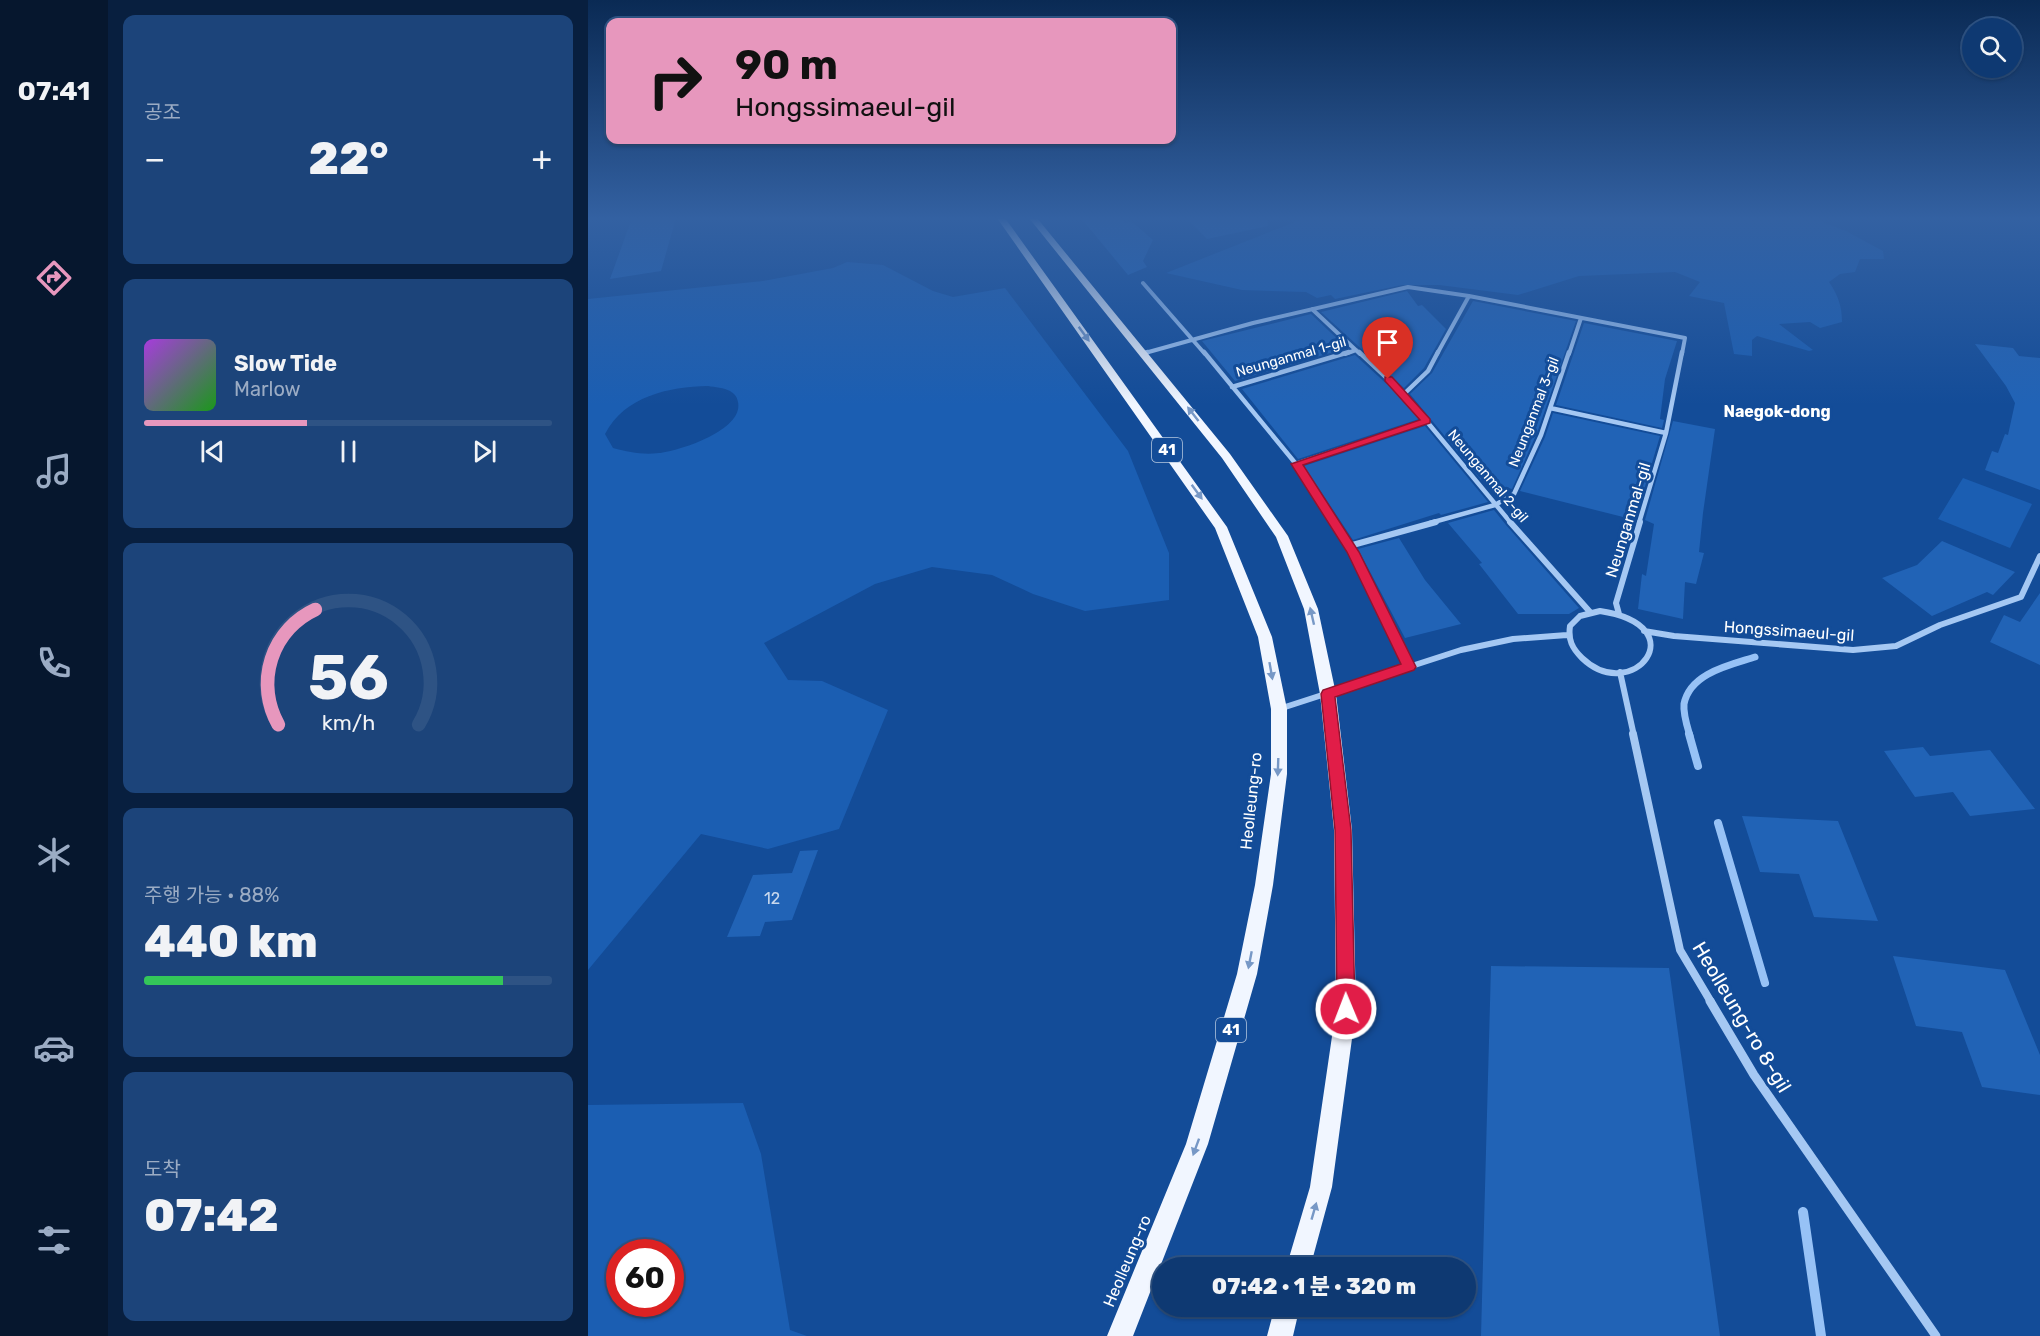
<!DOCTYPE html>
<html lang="ko">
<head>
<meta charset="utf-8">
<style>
	body { margin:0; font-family:Rubik,"Noto Sans KR",sans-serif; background:#1c447a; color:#f1f3f6; height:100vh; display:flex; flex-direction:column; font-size:22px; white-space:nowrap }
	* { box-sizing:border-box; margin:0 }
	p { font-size:20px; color:#9bacc4 }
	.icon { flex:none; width:33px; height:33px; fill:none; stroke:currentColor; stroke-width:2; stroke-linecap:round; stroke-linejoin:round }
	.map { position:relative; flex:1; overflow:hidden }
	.side { display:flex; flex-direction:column; gap:15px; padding:15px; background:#081f3f; width:480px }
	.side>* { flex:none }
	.banner { position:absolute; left:18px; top:18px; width:570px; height:126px; border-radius:12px; box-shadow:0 2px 4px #0004,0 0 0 2px #2e5384; background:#e797bd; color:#111; overflow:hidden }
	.buttons { position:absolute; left:1374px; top:18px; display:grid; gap:12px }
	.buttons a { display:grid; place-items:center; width:60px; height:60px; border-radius:50%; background:#0e3972; box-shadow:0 2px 4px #0004,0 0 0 2px #2e5384; font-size:30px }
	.speed { position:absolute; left:18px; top:1239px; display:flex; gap:12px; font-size:30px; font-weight:700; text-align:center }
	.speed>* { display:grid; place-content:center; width:78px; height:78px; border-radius:50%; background:#0e3972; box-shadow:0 2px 4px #0004,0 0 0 2px #2e5384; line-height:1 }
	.speed .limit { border:9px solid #d22; background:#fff; color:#111 }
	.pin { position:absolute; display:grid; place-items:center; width:51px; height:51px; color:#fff; margin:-62px -26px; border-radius:50% 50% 50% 0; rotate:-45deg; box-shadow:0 0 6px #0007 }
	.pin .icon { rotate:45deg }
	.me { position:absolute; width:66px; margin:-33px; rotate:359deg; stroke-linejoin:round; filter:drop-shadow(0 0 4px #0008) }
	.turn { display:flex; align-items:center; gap:21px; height:126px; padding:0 30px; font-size:27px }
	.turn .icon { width:78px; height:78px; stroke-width:2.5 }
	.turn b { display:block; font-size:42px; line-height:51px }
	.big { font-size:45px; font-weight:800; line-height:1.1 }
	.side .widget { flex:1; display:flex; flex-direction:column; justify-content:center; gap:9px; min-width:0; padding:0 21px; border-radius:12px; background:#1c447a }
	.side .dial { align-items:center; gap:0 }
	.dial svg { height:156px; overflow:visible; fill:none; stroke:#2e5384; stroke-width:7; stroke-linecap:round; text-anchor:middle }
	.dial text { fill:#f1f3f6; stroke:none }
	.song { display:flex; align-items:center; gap:18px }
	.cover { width:72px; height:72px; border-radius:9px; background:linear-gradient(135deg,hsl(280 70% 55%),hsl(120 70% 35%)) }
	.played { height:6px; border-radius:3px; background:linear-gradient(90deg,#e797bd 40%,#2e5384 40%) }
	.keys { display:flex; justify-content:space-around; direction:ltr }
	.heat { display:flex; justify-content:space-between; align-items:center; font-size:33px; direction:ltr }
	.charge { height:9px; border-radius:4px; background:linear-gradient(90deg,#34c759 88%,#2e5384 0) }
	.trip { position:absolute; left:564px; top:1257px; width:324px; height:60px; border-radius:30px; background:#0e3972; box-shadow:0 2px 4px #0004,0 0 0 2px #2e5384; font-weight:800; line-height:60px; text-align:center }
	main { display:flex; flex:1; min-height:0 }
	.tabs { display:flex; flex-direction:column; width:108px; justify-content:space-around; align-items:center; background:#06172e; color:#9bacc4 }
	.tabs .icon { width:42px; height:42px }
	.tabs .on { color:#e797bd }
	.tabs b { font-size:27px; color:#f1f3f6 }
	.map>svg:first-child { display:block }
	.green { fill:#1b5eb2; fill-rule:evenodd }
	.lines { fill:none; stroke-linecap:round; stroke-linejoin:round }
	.stream-far2 { stroke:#97c2f6; stroke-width:7 }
	.stream-far1 { stroke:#97c2f6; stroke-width:8 }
	.stream { stroke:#97c2f6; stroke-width:10 }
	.building { fill:#2163b6 }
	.street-far4 { stroke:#a5c8f3; stroke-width:4 }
	.street-far3 { stroke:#a5c8f3; stroke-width:4.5 }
	.street-far2 { stroke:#a5c8f3; stroke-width:6 }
	.street-far1 { stroke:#a5c8f3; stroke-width:8 }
	.street { stroke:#a5c8f3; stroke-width:9 }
	.primary { fill:#f1f6ff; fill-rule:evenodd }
	.oneway { fill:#7798c6 }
	.route { fill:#e11d48; stroke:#92132f; stroke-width:1.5 }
	.labels { text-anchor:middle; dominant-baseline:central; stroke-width:6; stroke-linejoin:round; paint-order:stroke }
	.far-street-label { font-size:14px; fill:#fff; stroke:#134c98 }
	.shield { fill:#134c98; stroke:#b8c9e0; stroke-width:1.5 }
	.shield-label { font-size:15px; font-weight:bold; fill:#fff }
	.far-quarter-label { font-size:16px; font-weight:bold; fill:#fff; stroke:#134c98 }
	.street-label { font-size:16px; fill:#fff; stroke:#134c98 }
	.near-number-label { font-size:16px; fill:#c8d8ed }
	.near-street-label { font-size:20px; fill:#fff; stroke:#134c98 }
</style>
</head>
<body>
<main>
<nav class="tabs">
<b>07:41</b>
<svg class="icon on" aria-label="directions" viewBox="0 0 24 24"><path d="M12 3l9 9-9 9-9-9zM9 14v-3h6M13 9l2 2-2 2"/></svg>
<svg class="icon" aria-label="music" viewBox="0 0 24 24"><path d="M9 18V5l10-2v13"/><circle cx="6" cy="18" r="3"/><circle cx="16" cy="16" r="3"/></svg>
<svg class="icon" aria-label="phone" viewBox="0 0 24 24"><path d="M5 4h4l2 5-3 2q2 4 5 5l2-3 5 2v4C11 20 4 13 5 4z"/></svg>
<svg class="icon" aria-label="climate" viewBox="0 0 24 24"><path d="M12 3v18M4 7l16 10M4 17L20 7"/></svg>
<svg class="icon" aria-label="car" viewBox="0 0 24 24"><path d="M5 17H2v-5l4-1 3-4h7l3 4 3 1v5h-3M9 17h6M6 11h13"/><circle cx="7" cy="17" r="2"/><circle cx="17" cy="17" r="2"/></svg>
<svg class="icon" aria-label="filters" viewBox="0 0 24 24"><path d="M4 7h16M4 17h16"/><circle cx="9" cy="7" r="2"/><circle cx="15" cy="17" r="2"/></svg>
</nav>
<section class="side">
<div class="widget"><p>공조</p>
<div class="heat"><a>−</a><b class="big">22°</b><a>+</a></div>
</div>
<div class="widget">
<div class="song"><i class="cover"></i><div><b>Slow Tide</b><p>Marlow</p></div></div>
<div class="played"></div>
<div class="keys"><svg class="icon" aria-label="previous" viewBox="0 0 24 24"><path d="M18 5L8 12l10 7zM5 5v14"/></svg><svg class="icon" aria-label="pause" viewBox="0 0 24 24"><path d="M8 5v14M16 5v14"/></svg><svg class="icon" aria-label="next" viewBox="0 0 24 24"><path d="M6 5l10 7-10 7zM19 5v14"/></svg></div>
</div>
<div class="widget dial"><svg viewBox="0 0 100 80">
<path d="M14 69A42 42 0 1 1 86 69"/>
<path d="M14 69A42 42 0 0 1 33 10" stroke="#e797bd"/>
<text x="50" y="56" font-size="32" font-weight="700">56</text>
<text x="50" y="72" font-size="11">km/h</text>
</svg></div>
<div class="widget"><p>주행 가능 · 88%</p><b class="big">440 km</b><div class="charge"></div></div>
<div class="widget"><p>도착</p><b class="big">07:42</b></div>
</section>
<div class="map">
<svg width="1452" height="1336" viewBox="0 0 1452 1336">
	<rect width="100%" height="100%" fill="#134c98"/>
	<path class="green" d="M717,218H1224L1258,231L1295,251L1296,259H1272L1267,272L1252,274L1241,282C1250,295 1254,306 1254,322L1232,328L1222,322L1191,324L1225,350L1221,351L1169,336L1164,340V356L1146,354L1136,303L1101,296L1112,282L1087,272L991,276L930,295L851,285H814L747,299L743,295L729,298L718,292L654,290L578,273Z
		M259,262L295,265L345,291L365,297L417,288L540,451L581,553V600L497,611L445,594L404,575L344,567L287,584L176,643L200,680L234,681L300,710L251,829L180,849L113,834L0,970V299L175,281L245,268ZM120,386C127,387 136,388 142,391C147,394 149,397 150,402C156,430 91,451 71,453C54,455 41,452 25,448L17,434C37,396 80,387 120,386Z
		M1375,478L1444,504L1422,548L1350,519Z
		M155,1103L173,1154L202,1330L219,1336H0V1105ZM82,1252V1304H32V1252Z"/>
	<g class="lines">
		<path class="stream-far2" d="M1102,736C1099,726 1095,714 1096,704C1102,673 1142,665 1167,657"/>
		<path class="stream-far1" d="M1101,734L1110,766
			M1130,823L1177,983"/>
		<path class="stream" d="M1215,1212L1233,1336"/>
	</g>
	<path class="building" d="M44,218H88L73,271L22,279Z
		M493,218H532L537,223L543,222L549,226L565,240L555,261L559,267L540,275Z
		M598,218H679L680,226L619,239Z
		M819,291L830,306L834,305L858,329L836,368L816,388L733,312Z
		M885,301L988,321L949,433L924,489L893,480L822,394L844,373Z
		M723,314L759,348L647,381L614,341Z
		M996,323L1089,341L1077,379L1072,419L1076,420L1074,428L968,405Z
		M1387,344L1425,348L1431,356L1452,358V490L1397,470L1404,451L1410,453L1417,434L1420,435L1427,403L1418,386Z
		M767,355L813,397L831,419L710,459L654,389Z
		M965,413L1072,436L1047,520L932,491L957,437Z
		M1085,421L1127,429L1115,513L1111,552L1116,553L1108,584L1097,582L1095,619L1050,609L1054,574L1058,576L1066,524L1057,520Z
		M837,426L900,502L853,515L851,513L765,540L716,466Z
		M906,510L918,525L991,608L981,614H930L891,564L894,563L860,523Z
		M811,538L837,580L873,624L817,638L770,549Z
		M1354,541L1427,572L1405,595L1399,592L1344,616L1294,578L1329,565Z
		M1452,593V665L1402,642L1416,615L1432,622Z
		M1335,747L1342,756L1402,750L1447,809L1382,816L1365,792L1327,797L1296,751Z
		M1154,816L1250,821L1290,921L1226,917L1211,874L1172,872Z
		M230,850L204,920L177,922L172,936L139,937L165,875L204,873L212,851Z
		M1305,956L1417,970L1452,1055V1095L1394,1087L1374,1032L1328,1026Z
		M903,966L1081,968L1132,1336H893Z"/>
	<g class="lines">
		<path class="street-far4" d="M555,283L617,354
			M724,309L772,354
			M557,353L665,323L820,287L881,296L1097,338L1094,354
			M757,354L768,350
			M849,354L881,296
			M981,354L993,318"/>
		<path class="street-far3" d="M616,352L708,464L746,523
			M771,352L816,394L923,523
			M557,353L560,352
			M644,387L761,352
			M816,394L840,371L850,352
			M962,408L1078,433
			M708,464L838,421
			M842,523L907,505L926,494L953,435L981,352
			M1051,523L1078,433L1094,352"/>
		<path class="street-far2" d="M745,522L765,552L821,667
			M922,522L1002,612
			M761,546L848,522
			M1012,611C1110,626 1044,706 994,658C984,648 980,640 982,626L992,616Z
			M1031,614L1028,603L1052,522
			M1056,631L1086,636L1265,650L1308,646L1352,625L1433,597L1452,556
			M1032,672L1046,736
			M691,709L873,650L925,639L979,635"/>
		<path class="street-far1" d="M1045,734L1092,950L1123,1002"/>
		<path class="street" d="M1122,1001L1166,1075L1348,1336"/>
		<path class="primary" d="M409,218H417L639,527L684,637L699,709V774L685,885L669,974L620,1144L545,1336H519L598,1144L649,974L667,885L683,774V709L670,637L627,528Z
			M441,218H449L642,454L700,536L730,609L748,694L764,830L768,1009L744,1187L722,1268H698L722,1187L748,1009L746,830L732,694L716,609L688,537L634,458Z
			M687,1306H712L705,1336H679Z"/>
	</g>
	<defs><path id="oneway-solid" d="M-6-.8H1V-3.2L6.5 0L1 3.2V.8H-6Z" transform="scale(1.5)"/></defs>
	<g class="oneway">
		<use href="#oneway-solid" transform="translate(496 334) rotate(54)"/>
		<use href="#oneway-solid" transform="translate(605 414) rotate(-128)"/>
		<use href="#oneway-solid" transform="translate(609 492) rotate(54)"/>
		<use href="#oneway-solid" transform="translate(724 616) rotate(-103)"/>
		<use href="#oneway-solid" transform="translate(683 671) rotate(80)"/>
		<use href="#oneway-solid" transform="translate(690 767) rotate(92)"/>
		<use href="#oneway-solid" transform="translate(662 960) rotate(101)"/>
		<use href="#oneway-solid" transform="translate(608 1147) rotate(110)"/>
		<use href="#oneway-solid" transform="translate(726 1211) rotate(-74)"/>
	</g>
	<linearGradient id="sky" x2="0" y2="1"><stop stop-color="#0a2a54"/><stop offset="0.54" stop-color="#3361a2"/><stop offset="1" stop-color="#3361a2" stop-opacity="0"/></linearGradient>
	<rect width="1452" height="405" fill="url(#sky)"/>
	<path class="route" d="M797,377H804L842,419V423L715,465L771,552L828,667L826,670L747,697L763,830L767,1009L764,1015L758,1018L751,1015L749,1009L747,830L733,694L735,690L813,664L759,552L703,464L832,420L797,381Z"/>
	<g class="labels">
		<g class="far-street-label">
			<text transform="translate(703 357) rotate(-16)">Neunganmal 1-gil</text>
			<text transform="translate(946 412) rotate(-69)">Neunganmal 3-gil</text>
			<text transform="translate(900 476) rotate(50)">Neunganmal 2-gil</text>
		</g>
		<g class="shield">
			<rect x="564" y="438" width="30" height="24" rx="4.5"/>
			<rect x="628" y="1018" width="30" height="24" rx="4.5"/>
		</g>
		<g class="shield-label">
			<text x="579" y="450">41</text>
			<text x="643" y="1030">41</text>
		</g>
		<g class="far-quarter-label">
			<text x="1189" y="411">Naegok-dong</text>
		</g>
		<g class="street-label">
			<text transform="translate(1040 520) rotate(-73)">Neunganmal-gil</text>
			<text transform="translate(1201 631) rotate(4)">Hongssimaeul-gil</text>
			<text transform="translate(663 801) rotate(-84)">Heolleung-ro</text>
			<text transform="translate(539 1261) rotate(-67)">Heolleung-ro</text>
		</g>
		<g class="near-number-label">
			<text x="184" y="898">12</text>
		</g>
		<g class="near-street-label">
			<text transform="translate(1154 1017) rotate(59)">Heolleung-ro 8-gil</text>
		</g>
	</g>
</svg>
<div class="buttons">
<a><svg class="icon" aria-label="search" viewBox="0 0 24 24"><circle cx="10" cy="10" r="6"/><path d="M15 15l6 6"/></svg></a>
</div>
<div class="speed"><div class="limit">60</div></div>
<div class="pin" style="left:800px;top:379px;background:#d93025"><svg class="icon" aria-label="arrive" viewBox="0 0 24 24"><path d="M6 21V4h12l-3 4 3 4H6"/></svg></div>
<svg class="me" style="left:758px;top:1009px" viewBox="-20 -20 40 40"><circle r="17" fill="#e11d48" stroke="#fff" stroke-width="3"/><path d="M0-11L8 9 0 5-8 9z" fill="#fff"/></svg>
<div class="trip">07:42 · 1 분 · 320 m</div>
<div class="banner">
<div class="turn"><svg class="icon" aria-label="right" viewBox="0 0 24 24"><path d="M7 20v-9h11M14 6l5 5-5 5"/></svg><div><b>90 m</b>Hongssimaeul-gil</div></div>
</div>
</div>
</main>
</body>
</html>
